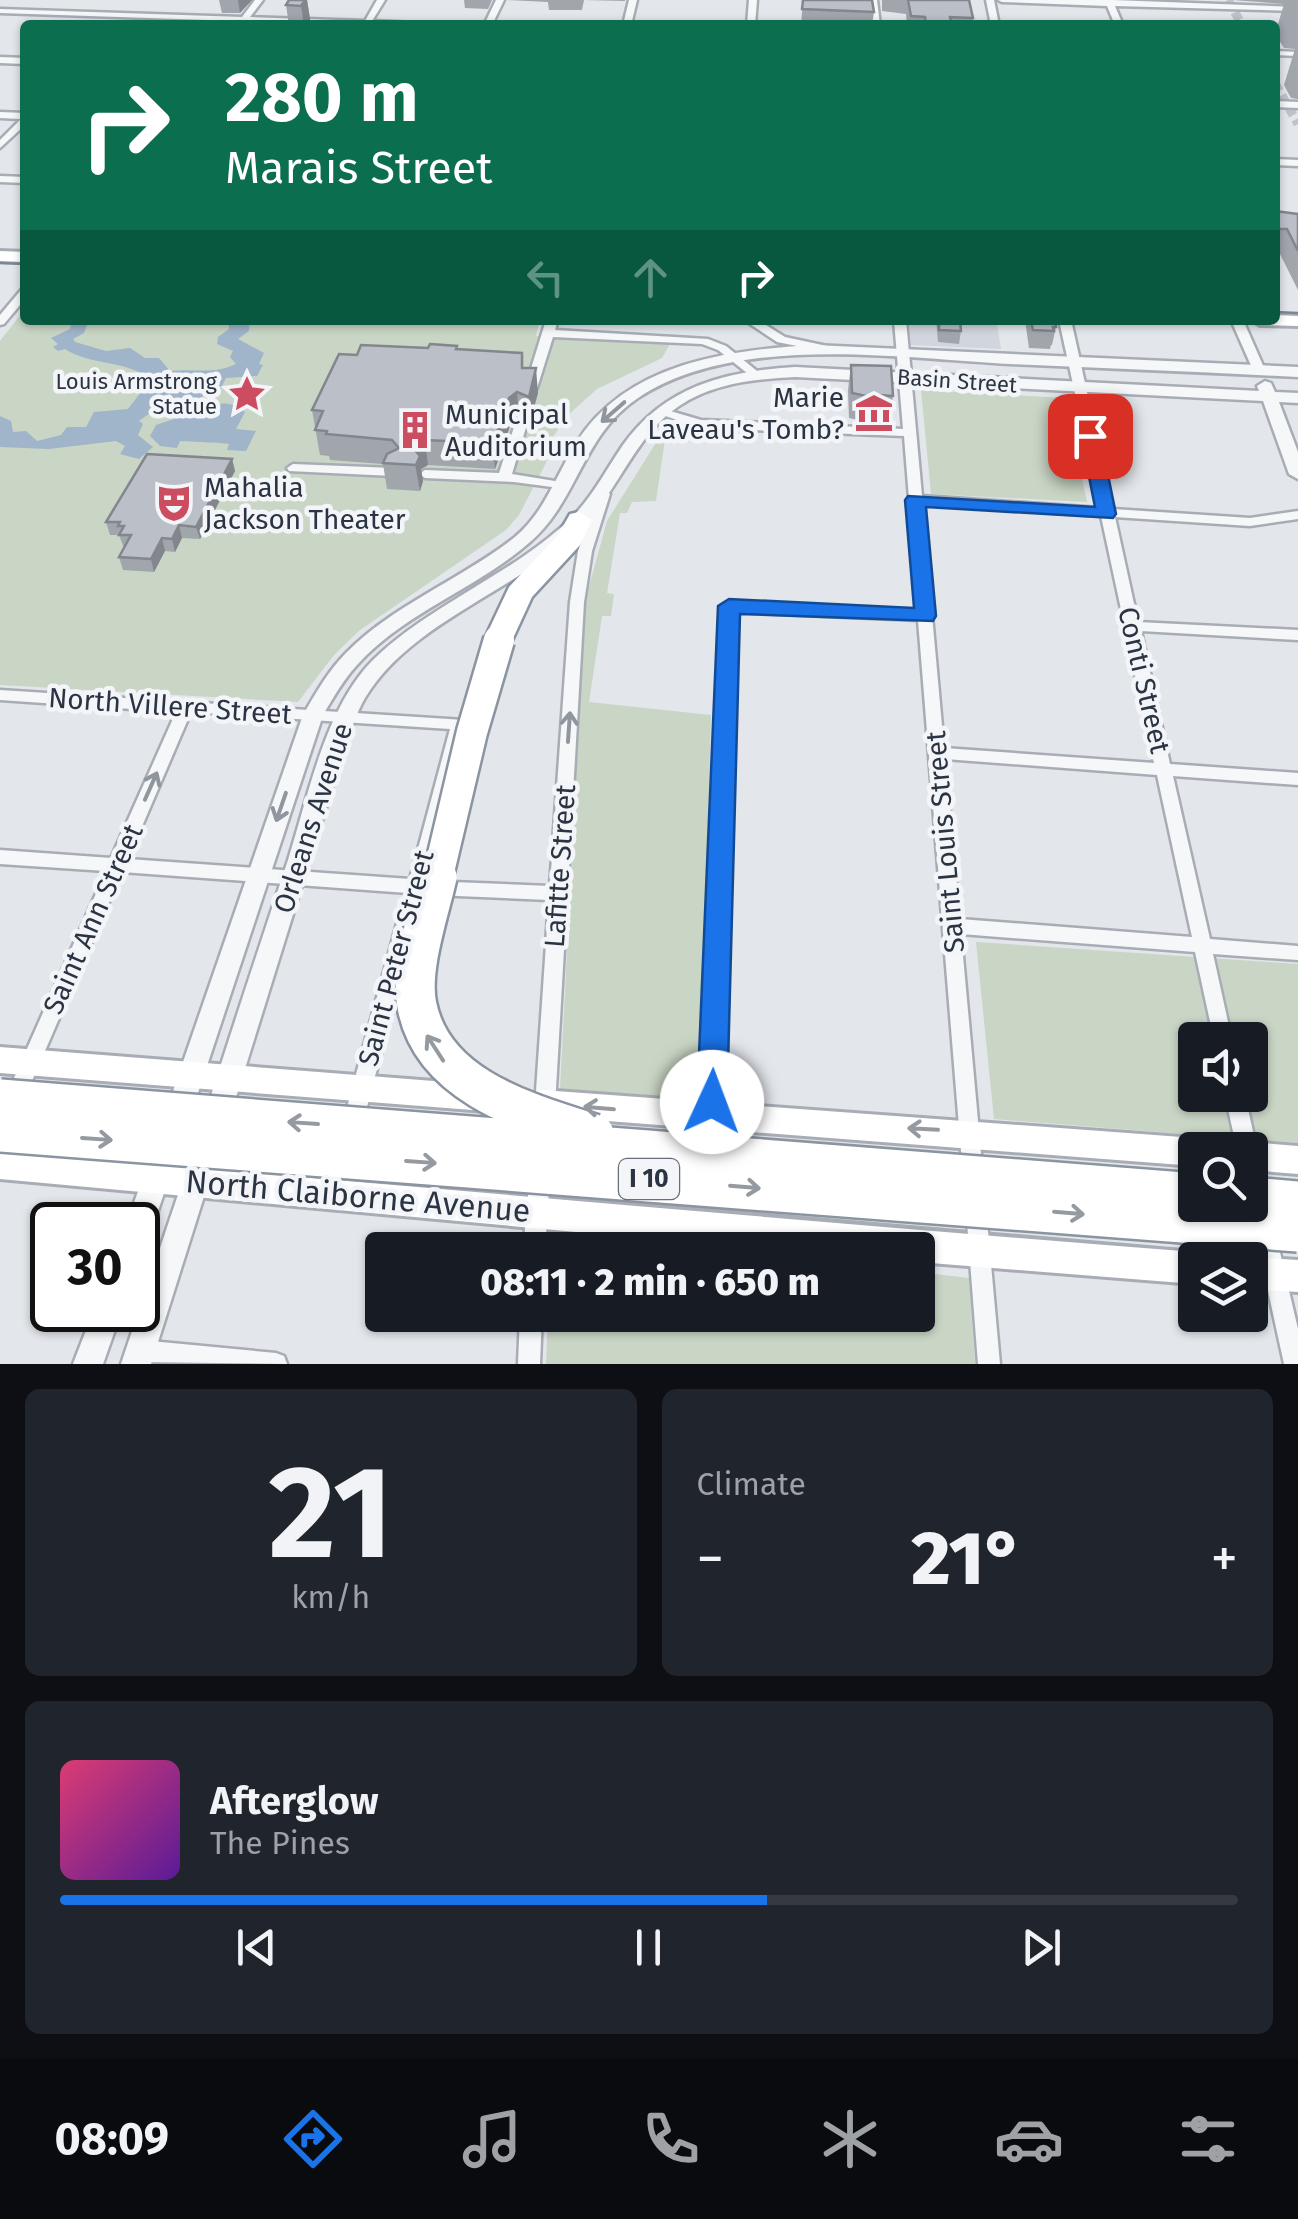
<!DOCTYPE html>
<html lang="en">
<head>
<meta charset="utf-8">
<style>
	body { margin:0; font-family:"Fira Sans",sans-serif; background:#20242c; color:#f1f3f6; height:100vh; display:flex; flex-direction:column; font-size:38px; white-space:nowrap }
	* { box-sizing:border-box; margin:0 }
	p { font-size:32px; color:#9ea1a6 }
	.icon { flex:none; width:55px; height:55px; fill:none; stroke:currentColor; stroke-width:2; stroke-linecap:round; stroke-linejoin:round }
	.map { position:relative; height:1364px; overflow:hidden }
	.side { display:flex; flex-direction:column; gap:25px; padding:25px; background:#0d0f14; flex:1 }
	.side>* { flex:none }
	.guide { position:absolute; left:20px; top:20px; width:1260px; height:305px; border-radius:10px; box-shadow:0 2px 8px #0004; background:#0b6e4f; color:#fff; overflow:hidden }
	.controls { position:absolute; left:1178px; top:1022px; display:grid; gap:20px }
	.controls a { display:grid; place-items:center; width:90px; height:90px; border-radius:10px; background:#171b24; box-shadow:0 2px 8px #0004; font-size:50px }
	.speed { position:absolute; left:30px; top:1202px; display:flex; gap:20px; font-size:50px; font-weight:700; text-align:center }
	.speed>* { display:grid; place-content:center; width:130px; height:130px; border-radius:50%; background:#171b24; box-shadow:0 2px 8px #0004; line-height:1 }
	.speed .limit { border:5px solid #111; border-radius:15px; background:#fff; color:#111 }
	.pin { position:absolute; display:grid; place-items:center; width:85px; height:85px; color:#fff; margin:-42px; border-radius:20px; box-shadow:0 5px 15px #0006 }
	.me { position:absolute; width:110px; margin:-55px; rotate:2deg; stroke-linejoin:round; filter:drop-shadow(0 0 8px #0008) }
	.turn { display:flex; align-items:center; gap:35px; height:210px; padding:0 40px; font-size:45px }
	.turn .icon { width:130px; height:130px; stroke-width:2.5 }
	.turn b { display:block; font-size:70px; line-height:85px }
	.lanes { display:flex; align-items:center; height:95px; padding:0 40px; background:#0003; justify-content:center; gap:50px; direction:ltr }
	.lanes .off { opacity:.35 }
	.big { font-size:75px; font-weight:800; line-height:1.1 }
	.side .widget { flex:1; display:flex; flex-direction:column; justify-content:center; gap:15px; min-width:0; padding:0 35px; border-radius:15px; background:#20242c }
	.side .dial { align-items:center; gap:0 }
	.dial b { font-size:130px; line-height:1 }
	.song { display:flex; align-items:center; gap:30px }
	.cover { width:120px; height:120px; border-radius:15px; background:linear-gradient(135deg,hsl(340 70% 55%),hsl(270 70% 35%)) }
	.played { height:10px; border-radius:5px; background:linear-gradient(90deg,#1a73e8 60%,#363941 60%) }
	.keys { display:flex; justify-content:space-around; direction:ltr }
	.heat { display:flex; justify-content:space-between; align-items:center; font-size:55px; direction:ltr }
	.side .tiles { flex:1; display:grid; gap:25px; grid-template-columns:1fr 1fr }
	.widget:last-child { grid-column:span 2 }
	.trip { position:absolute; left:365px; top:1232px; width:570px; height:100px; border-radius:10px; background:#171b24; box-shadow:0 2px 8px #0004; font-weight:800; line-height:100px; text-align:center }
	.dock { display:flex; height:160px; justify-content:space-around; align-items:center; background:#090b0e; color:#9ea1a6 }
	.dock .icon { width:70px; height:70px }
	.dock .current { color:#1a73e8 }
	.dock b { font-size:45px; color:#f1f3f6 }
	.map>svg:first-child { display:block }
	.built { fill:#d1d5dd }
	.green { fill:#c9d5c5; fill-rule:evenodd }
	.water { fill:#a0b4ca }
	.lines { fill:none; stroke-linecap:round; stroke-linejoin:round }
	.minor-tunnel { stroke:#bec2c9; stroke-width:9; stroke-dasharray:9 5; stroke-linecap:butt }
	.minor-casing { stroke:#a8adb5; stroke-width:5 }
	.tertiary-casing { stroke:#a8adb5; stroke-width:5 }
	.secondary-casing { stroke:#a8adb5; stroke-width:6 }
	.motorway-casing { stroke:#8b94a1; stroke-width:5 }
	.minor { fill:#f6f7f9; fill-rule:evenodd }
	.tertiary { fill:#f6f7f9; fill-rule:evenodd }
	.secondary { fill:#fff; fill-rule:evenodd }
	.motorway { fill:#fff; fill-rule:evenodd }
	.tram { stroke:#7d8694; stroke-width:2.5 }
	.motorway-bridge-far1-casing { stroke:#8b94a1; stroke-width:35; stroke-linecap:butt }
	.motorway-bridge-casing { stroke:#8b94a1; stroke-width:44; stroke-linecap:butt }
	.motorway-bridge-far1 { stroke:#fff; stroke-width:30 }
	.motorway-bridge { stroke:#fff; stroke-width:39 }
	.wall { fill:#a1a5ac }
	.shaded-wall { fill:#83868c }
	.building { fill:#bbc0c8; stroke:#83868c; stroke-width:2.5 }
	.oneway { stroke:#90969e }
	.oneway2 { stroke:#959aa1 }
	.route { fill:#1a73e8; stroke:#114b97; stroke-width:2.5 }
	.labels { text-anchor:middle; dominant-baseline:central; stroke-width:9; stroke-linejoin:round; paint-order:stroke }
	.far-poi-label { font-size:22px; fill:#2b3443; stroke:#f3f5f8; text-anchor:end }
	.far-street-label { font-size:22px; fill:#2b3443; stroke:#f3f5f8 }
	.shield { fill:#f3f5f8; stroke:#676e79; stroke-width:2.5 }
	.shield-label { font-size:25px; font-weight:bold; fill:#2b3443 }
	.poi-label { font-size:28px; fill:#2b3443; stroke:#f3f5f8; text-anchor:start }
	.street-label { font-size:28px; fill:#2b3443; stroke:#f3f5f8 }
	.near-street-label { font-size:32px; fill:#2b3443; stroke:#f3f5f8 }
</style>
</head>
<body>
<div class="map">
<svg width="1298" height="1364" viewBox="0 0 1298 1364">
	<rect width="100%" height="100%" fill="#e3e6eb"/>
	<path class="built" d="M909,320H996L1001,349L911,345Z"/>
	<path class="green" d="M25,309V320H540L536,336L670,344L662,358L597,389L568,415L548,444V459L519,515L506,530L360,630L334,655L298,702L0,685V341Z
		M921,390L1065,398L1087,502L931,494Z
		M659,438L665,439L656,501L632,502L627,513H620L607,593L614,594L611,616H602L589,702L711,715L700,1099L560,1089L585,601L607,521Z
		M976,942L1298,964V1143L994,1119ZM1195,1040H1250V1095H1195Z
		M918,1272L969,1278L975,1364H546L548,1315H918Z"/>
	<path class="water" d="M72,320H89L84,333L73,339L75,342L106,351L130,348L145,358H159L170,371C194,368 214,375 236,364L230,357L233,351L217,344L218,337L229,329L228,320H250L249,331L238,339L264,353L259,364L263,365L257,376L226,378L220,390H207L194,408L197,411C215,403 229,399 245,412L236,429L256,431L246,451L227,450L229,444C213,442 197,442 180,441L177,448L160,446L150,436L156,425L180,417L153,411L139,421L143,424L138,435L153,447L139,459L120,454L125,446L116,441L49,449L0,447V416L11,421L13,432L26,431L37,441L61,435L67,427H86L94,412L128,409L151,379C123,359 91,366 65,349L58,351L53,347L58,344L51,338L70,329Z"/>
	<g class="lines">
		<path class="minor-tunnel" d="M1228,0L1242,25
			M1275,83L1298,124"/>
		<g class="minor-casing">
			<path id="minor" d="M255,0H263L250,17L365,21L377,0H385L372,21L417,23L421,25L246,22L242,24L238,21L0,13V9L242,17Z
				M496,0H504L492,25H484Z
				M629,0H637L631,25H623Z
				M749,0H757L755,25H747Z
				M869,0H877L880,25H872Z
				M986,0H994L999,25H991Z
				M998,0H1113L1298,7V11L1115,6L1123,25H1115L1107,6L1002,2Z
				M1275,51L1298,52V56L1275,55Z
				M0,57L25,58V64L0,63Z
				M1275,101L1298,102V108L1275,107Z
				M0,112L25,113V125L0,148V140L21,119L0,118Z
				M1275,159L1298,160V166L1275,165Z
				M0,176L25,177V183L0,182Z
				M25,289V299L4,324L0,325V315L21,290Z
				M546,320H558L555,330L708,339L726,346L762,375L760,377H752L718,350L702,344L553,337L537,388L535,391H527L525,388Z
				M744,320H758L785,337L827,346L833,349L827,352L777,342Z
				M894,320H906L922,496L1100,508L1059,320H1071L1113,509L1250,518L1298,511V519L1250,526L1115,517L1138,622L1298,630V640L1141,631L1170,764L1298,773V785L1173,776L1210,939L1298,946V960L1213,954L1232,1040H1214L1195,952L961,934L983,1176L980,1183L973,1186L966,1183L963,1176L918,620L736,612L722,1117L719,1123L712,1126L705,1123L702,1117L722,607L729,602L918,611L904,436L700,428L654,412L660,408L701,420L903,429ZM922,504L1101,516L1154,763L944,748ZM945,759L1157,775L1192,937L960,919Z
				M1231,320H1243L1265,370L1263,372H1255L1253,370Z
				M521,420L527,424L512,474L567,483L568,486L567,489L514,482L425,478L419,474L425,470L499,473L515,424Z
				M293,464L393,468L399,472L393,476L289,471L287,468Z
				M604,490L610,494L592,551L584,602L555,1106L552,1112L545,1115L538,1112L535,1106L549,900L435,895L122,872L23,1102L16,1105L9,1102L6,1096L106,871L0,864V850L111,858L176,712L0,700V690L464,720L467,724L427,881L550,886L570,602L578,551L598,494ZM191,712L450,729L410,879L128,859Z
				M408,909L414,911L417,916L362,1126L359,1132L352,1135L345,1132L342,1126L399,916L402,911Z
				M1225,1095H1245L1257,1150L1254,1157L1250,1158V1150H1237Z
				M540,1165L547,1167L550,1174L545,1250H523L530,1174L533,1167Z
				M976,1199L983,1202L986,1209L1000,1364H978L966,1209L969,1202Z
				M1265,1221L1272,1224L1275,1231L1298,1329V1364H1284L1255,1231L1258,1224Z
				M520,1315H542L540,1364H518Z
				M140,1340L276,1353L284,1356L287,1364L140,1362L132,1359L129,1351L132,1343Z"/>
		</g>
		<g class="tertiary-casing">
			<path id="tertiary" d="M813,345L1298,367V377C1202,372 1106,368 1010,364C897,358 736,333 638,398C582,435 578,501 530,542C477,589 405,612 357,665C343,680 333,698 323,715L189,1120L185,1128L176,1132L167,1128L163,1120L303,715C316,693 328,671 346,653C394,604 462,579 515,537C545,512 556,475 577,442C627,363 728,350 813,345Z
				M795,367L1259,391L1257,386L1265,381L1271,383L1275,392L1298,393V403L1279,402L1298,452V479L1289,474L1263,401L795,377C755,379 713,383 679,406C636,435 620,487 585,524C522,590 413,619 365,698C356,713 351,731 345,747L229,1120L225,1128L216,1132L207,1128L203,1120C231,1033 259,947 288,860C308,797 325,708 373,660C432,603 512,575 570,519C592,498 606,470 623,445C665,386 726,371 795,367Z
				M160,1154L170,1158L173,1167L148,1240L138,1244V1225H126L150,1158Z
				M199,1158L209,1162L212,1171L151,1364H121L186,1171L189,1162Z
				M94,1310H122L103,1364H73Z"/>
		</g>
		<g class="secondary-casing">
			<path id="secondary" d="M0,251L25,252V262L0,261Z
				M1275,315L1298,316V326L1260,325L1252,320H1275Z
				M0,1047L485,1085L495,1089L500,1098L495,1107L485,1111L0,1073Z
				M542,1090L1195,1138L1206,1142L1209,1150H1195V1166L542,1116L532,1112L527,1103L532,1094Z
				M1250,1142L1298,1146V1174L1250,1170V1150H1238Z
				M0,1151C398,1185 796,1221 1195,1252L1208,1260H1195V1284L918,1262V1250H773L0,1179Z
				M1250,1257L1298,1260V1292L1250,1289V1260H1243Z"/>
		</g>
		<g class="motorway-casing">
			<path id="motorway" d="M579,512L592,520L580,545L532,597L509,647H489L484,640L509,587L558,535L570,514Z"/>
		</g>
		<use href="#minor" class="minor"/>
		<use href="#tertiary" class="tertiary"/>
		<use href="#secondary" class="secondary"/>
		<use href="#motorway" class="motorway"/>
		<path class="tram" d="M0,263L25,264
			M1275,312L1298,313"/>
		<g class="motorway-bridge-far1-casing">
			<path id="motorway-bridge-far1" d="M437,880L472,732L499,640"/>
		</g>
		<g class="motorway-bridge-casing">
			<path id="motorway-bridge" d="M437,877C429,913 409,969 417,1006C433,1087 526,1112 594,1134
				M0,1099L1195,1193
				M0,1132L1298,1232
				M1250,1197L1298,1201"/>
		</g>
		<use href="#motorway-bridge-far1" class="motorway-bridge-far1"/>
		<use href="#motorway-bridge" class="motorway-bridge"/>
	</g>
	<path class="wall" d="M219,0H252L240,13H222Z
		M289,0H307L311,25H289L286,5Z
		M464,0H492L488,9L465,8Z
		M507,0H625V1L584,0L582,10H549L548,2Z
		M803,0L874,12L872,25H801Z
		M882,0H969L973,18L972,25H907L906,14L882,11Z
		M1233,0H1298V99L1291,98L1284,85L1295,49L1284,48L1275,34L1284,4Z
		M1275,211L1298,214V290L1279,252H1275Z
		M936,320H960L961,331L959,344L938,342Z
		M1025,320H1055L1056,327L1052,345H1051L1050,349L1029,348Z
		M457,346L458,349L523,368L538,393L530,422L519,417L511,423L495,469L428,465L421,469L423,481L420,491L387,489L383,464L330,460L329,456L320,455L312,410L428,348Z
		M851,365L893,396L889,421L878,420L877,424L849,418L848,390Z
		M232,459L235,471L200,539L182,538L175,552L165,551L154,572L123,570L119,557L124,548L119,535H110L106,522Z"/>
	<path class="shaded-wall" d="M238,0H252L240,13Z
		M305,0H307L311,25H304L301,6Z
		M536,368L538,393L530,422L529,397Z
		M517,392L519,417L511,423L495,469L493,443L509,398Z
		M425,440L428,465L421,469L423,481L420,491L412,447Z
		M232,459L235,471L200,539L196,527Z
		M179,525L182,538L175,552L172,539Z
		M162,538L165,551L154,572L151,559Z"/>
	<path class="building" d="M289,0H305L301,6L286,5Z
		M803,0H872L874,12L802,9Z
		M908,0H969L973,18L950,17L952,25H926L925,17L911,16Z
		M1275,211L1298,214V251L1287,229H1275Z
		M939,320H960L961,331L939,330Z
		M1031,320H1055L1056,327H1053L1054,331L1033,330Z
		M430,344L457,346L456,349L522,353V368H536L529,397L517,392L509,398L493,443L425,440L412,447L420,456L416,465L383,463L387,454L399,448L392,440L326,434L327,431L315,430L323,411L312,410L339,354L357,355L361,345L428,348Z
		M851,365L891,366L893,396L880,395V399L852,393Z
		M147,454L232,459L196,527L179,525L172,539L162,538L151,559L119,557L131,535H119L124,526H118L120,522H106Z"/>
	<defs><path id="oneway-shaft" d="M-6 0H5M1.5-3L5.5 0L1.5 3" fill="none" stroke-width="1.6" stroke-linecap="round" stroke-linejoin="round" transform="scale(2.5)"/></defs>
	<g class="oneway">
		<use href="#oneway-shaft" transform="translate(613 412) rotate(139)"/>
		<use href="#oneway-shaft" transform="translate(569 727) rotate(-86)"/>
		<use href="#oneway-shaft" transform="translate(151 786) rotate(-66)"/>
		<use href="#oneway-shaft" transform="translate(281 807) rotate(109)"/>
	</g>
	<g class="oneway2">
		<use href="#oneway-shaft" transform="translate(435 1048) rotate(-123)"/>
		<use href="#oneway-shaft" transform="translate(599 1108) rotate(-175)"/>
		<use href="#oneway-shaft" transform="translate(303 1123) rotate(-176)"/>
		<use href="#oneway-shaft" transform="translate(923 1129) rotate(-177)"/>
		<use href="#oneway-shaft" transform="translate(97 1139) rotate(4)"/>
		<use href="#oneway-shaft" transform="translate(421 1162) rotate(4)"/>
		<use href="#oneway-shaft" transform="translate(745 1187) rotate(5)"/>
		<use href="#oneway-shaft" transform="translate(1069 1213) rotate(5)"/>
	</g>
	<path class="route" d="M1090,430L1100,436L1116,514L1113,518L926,507L936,616L933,621L740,614L727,1102L722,1112L712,1116L702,1112L697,1102L718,606L729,599L914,608L905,500L908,496L1095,507L1081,436Z"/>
	<defs>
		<g id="sight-bare" transform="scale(3)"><path d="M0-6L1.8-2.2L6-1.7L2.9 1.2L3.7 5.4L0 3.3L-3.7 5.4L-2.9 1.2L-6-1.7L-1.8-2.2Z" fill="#cc4d60" stroke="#f3f5f8" stroke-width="2.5" paint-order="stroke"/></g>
		<g id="museum-bare" transform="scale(3)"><path d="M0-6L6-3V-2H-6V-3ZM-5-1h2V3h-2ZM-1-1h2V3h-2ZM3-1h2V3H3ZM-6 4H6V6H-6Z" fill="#cc4d60" stroke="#f3f5f8" stroke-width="2.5" paint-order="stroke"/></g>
		<g id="building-bare" transform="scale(3)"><path d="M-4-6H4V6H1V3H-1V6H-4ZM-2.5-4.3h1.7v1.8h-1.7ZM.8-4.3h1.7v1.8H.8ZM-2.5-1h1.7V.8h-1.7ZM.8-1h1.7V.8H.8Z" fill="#cc4d60" stroke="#f3f5f8" stroke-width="2.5" paint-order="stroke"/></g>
		<g id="theatre-bare" transform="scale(3)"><path d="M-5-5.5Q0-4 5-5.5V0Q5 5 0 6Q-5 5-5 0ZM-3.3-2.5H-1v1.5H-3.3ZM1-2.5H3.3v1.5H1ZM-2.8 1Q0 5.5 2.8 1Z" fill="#cc4d60" stroke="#f3f5f8" stroke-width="2.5" paint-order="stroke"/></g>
	</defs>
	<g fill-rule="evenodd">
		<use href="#sight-bare" x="247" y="394"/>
		<use href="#museum-bare" x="874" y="413"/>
		<use href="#building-bare" x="415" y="430"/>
		<use href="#theatre-bare" x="174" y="503"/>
	</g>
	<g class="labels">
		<g class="far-poi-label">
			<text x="217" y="381">Louis Armstrong<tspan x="217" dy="25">Statue</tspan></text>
		</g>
		<g class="far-street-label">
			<text transform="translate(957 381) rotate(4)">Basin Street</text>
		</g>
		<rect class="shield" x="619" y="1159" width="60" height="40" rx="8"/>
		<g class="shield-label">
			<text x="649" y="1179">I 10</text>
		</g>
		<g class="poi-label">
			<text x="844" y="397" text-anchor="end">Marie<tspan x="844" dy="32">Laveau's Tomb?</tspan></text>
			<text x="445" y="414">Municipal<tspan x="445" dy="32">Auditorium</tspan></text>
			<text x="204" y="487">Mahalia<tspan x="204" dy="32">Jackson Theater</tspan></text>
		</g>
		<g class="street-label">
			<text transform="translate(1144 680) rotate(77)">Conti Street</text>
			<text transform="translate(170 706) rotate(4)">North Villere Street</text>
			<text transform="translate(313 818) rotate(-72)">Orleans Avenue</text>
			<text transform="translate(945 842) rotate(-95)">Saint Louis Street</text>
			<text transform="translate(560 866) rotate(-86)">Lafitte Street</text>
			<text transform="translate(93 919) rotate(-66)">Saint Ann Street</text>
			<text transform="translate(396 958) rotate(-75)">Saint Peter Street</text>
		</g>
		<g class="near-street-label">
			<text transform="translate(358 1196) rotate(5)">North Claiborne Avenue</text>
		</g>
	</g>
</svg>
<div class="controls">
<a><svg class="icon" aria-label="sound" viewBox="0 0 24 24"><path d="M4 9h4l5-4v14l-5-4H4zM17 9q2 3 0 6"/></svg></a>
<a><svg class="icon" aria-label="search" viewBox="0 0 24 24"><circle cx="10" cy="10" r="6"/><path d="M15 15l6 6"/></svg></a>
<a><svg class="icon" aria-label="layers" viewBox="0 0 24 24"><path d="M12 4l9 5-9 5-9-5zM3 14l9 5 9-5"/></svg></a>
</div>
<div class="speed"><div class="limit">30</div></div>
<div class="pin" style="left:1090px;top:436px;background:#d93025"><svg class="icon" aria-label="arrive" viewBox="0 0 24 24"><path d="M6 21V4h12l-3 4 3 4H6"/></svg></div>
<svg class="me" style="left:712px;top:1102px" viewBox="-20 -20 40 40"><circle r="19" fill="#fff"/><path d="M0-13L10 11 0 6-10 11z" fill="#1a73e8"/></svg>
<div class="trip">08:11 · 2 min · 650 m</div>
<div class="guide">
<div class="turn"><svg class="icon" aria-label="right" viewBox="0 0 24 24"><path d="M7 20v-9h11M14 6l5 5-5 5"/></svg><div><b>280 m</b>Marais Street</div></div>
<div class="lanes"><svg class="icon off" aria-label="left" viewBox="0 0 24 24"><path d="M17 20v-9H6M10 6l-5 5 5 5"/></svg><svg class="icon off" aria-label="ahead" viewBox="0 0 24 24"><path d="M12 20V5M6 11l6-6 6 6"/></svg><svg class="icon" aria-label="right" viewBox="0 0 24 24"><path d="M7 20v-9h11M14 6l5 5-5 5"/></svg></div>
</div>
</div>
<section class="side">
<div class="tiles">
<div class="widget dial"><b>21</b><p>km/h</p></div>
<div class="widget"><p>Climate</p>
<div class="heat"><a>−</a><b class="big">21°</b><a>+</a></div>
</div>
<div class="widget">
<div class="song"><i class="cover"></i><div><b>Afterglow</b><p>The Pines</p></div></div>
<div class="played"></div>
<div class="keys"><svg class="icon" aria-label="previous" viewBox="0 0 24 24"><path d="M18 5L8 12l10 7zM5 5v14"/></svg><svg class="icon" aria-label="pause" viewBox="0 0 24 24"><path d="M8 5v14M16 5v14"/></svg><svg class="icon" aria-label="next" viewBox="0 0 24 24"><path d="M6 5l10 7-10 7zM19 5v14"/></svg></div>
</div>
</div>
</section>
<nav class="dock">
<b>08:09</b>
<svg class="icon current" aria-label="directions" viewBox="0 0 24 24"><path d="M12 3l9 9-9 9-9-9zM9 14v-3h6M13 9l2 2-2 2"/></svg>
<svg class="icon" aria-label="music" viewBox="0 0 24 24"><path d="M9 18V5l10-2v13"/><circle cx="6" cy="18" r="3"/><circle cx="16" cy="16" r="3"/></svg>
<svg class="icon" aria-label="phone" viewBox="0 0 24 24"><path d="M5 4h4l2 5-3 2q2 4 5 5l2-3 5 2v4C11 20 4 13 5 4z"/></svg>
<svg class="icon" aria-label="climate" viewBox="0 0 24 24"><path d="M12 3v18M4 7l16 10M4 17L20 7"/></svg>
<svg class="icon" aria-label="car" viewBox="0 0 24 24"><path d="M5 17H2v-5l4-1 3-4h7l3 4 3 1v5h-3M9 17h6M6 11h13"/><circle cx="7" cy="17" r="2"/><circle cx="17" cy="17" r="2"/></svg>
<svg class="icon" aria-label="filters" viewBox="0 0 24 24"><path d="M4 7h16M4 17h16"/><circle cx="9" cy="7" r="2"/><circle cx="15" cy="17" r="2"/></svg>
</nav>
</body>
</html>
